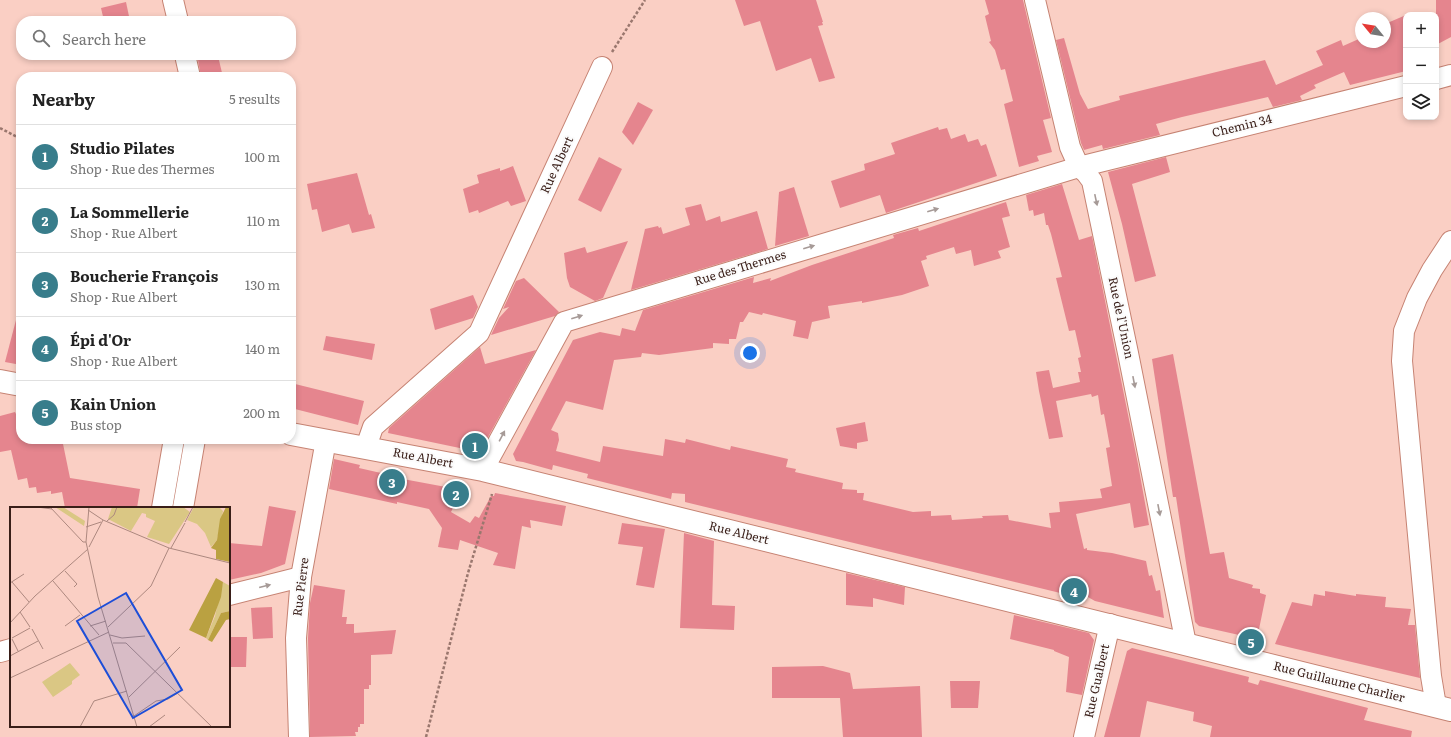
<!DOCTYPE html>
<html lang="en">
<head>
<meta charset="utf-8">
<style>
  :root { --surface:#fff; --page:#f2f2f2; --text:#222; --muted:#767676; --line:#e0e0e0; --accent:#387d8b }
  body { margin:0; font-family:Literata,serif; background:var(--page); color:var(--text) }
  .controls { position:absolute; right:12px; top:12px; display:grid; overflow:hidden; border-radius:8px; box-shadow:0 2px 6px #0003 }
  .controls button { width:36px; height:36px; display:grid; place-items:center; padding:0; border:0; border-bottom:1px solid var(--line); background:var(--surface); color:var(--text); font:20px sans-serif }
  .compass { position:absolute; left:1355px; top:12px; width:36px; height:36px; border-radius:50%; background:var(--surface); box-shadow:0 2px 6px #0003; rotate:300deg }
  .you { position:absolute; left:750px; top:353px; width:14px; height:14px; margin:-10px; border:3px solid #fff; border-radius:50%; background:#1a73e8; box-shadow:0 0 0 6px #1a73e833 }
  .badge { display:grid; place-items:center; width:26px; height:26px; border-radius:50%; background:var(--accent); color:#fff; font-size:13px; font-weight:700 }
  .pin { position:absolute; translate:-50% -50%; border:2px solid #fff; box-shadow:0 1px 4px #0006 }
  .list { margin:0; padding:0; list-style:none }
  h2 { display:flex; justify-content:space-between; align-items:center; height:52px; margin:0; padding:0 16px; font-size:17px }
  h2 small { font-size:13px; font-weight:400; color:var(--muted) }
  .list li { display:grid; grid-template-columns:26px 1fr auto; gap:12px; align-items:center; box-sizing:border-box; height:64px; padding:0 16px; border-top:1px solid var(--line) }
  .list b { display:block; font-size:15px; white-space:nowrap }
  .list p { margin:0; font-size:13px; white-space:nowrap; color:var(--muted) }
  .list em { font-size:13px; font-style:normal; color:var(--muted) }
  .icon { flex:none; width:22px; height:22px; fill:none; stroke:currentColor; stroke-width:2; stroke-linecap:round; stroke-linejoin:round }
  .map { position:relative; flex:none; width:1451px; height:737px; overflow:hidden }
  .search { position:absolute; background:var(--surface); box-shadow:0 2px 6px #0003; left:16px; top:16px; width:280px; height:44px; display:flex; align-items:center; gap:10px; box-sizing:border-box; padding:0 14px; border-radius:16px; color:var(--muted); font-size:15px }
  .panel { position:absolute; background:var(--surface); box-shadow:0 2px 6px #0003; left:16px; top:72px; width:280px; height:372px; border-radius:16px }
  .map>svg:first-child { display:block }
  .building { fill:#e5858e }
  .lines { fill:none; stroke-linecap:round; stroke-linejoin:round }
  .minor-casing { stroke:#c68373; stroke-width:22 }
  .tertiary-casing { stroke:#c68373; stroke-width:24 }
  .path { stroke:#9a776e; stroke-width:2.5; stroke-dasharray:3 2; stroke-linecap:butt }
  .minor { stroke:#fff; stroke-width:20 }
  .tertiary { stroke:#fff; stroke-width:22 }
  .oneway { fill:#a69a97 }
  .labels { text-anchor:middle; stroke-width:4; stroke-linejoin:round; paint-order:stroke }
  .street-label { font-size:12px; fill:#391e18; stroke:#fbfbfb }
  .inset-road { fill:none; stroke:#ad887f; stroke-width:1 }
  .view { fill:#1d4ed8; fill-opacity:0.15; stroke:#1d4ed8; stroke-width:2 }
  .inset-edge { fill:none; stroke:#391e18; stroke-width:2 }
</style>
</head>
<body>
<div class="map">
<svg width="1451" height="737" viewBox="0 0 1451 737">
  <rect width="100%" height="100%" fill="#facfc4"/>
  <!-- building -->
  <g class="building">
    <path d="M735,0H816L823,22H822L823,25L818,26L835,78L819,82L811,58L776,71L760,21L744,26Z"/>
    <path d="M985,0H1023L1051,118L1043,120L1052,152L1037,156L1039,161L1019,167L1004,104L1013,101L1005,69L1001,70L995,50L989,42L991,41L985,16L989,14Z"/>
    <path d="M1436,0H1451V37L1436,45Z"/>
    <path d="M126,2L130,21H104L101,8Z"/>
    <path d="M1406,15V71L1350,85L1344,72L1314,85L1316,88L1300,96L1302,100L1273,107L1268,97L1182,117L1156,124L1160,135L1103,149L1102,145L1084,150L1081,143L1056,40L1064,38L1080,94L1088,109L1120,100L1119,96L1265,60L1276,85L1323,65L1316,51L1341,40L1343,46L1361,38V42H1385V24Z"/>
    <path d="M218,56L223,77H201L198,60Z"/>
    <path d="M638,102L653,110L633,145L622,132Z"/>
    <path d="M938,127L939,130L947,128L951,139L965,134L968,142L978,139L981,146L986,144L997,176L886,213L880,195L840,208L831,181L865,170L864,164L895,154L891,143Z"/>
    <path d="M599,157L622,169L601,212L578,200Z"/>
    <path d="M1166,157L1170,172L1132,184L1156,276L1135,282L1122,224L1108,172Z"/>
    <path d="M513,166L526,201L511,206L508,201L479,213L478,210L469,213L463,189L479,183L477,175L500,168V171Z"/>
    <path d="M357,173L369,215L371,214L375,228L352,233L349,224L322,232L317,209L312,210L307,184Z"/>
    <path d="M1062,184L1079,240L1092,236L1138,464L1149,525L1134,528L1130,503L1076,514L1084,549L1087,548V550L1112,553L1146,561L1149,576L1152,575L1156,591L1160,590L1164,618L1095,601L1086,596L1085,599L685,502V494L672,493L671,499L587,478L588,474L553,465L552,470L523,462L516,461L513,454L573,340L600,332L620,336L622,328L635,331L643,310L754,277L753,283L771,278L770,281L812,265L894,238L893,235L918,228L919,231L1006,202L1010,216L1002,218L1010,247L998,251L1001,258L974,266L971,250L956,254L954,247L926,256L927,259L921,261L929,286L902,295L862,303V301L828,306L830,318L812,322L808,339L793,336L796,321L763,313L762,315L749,312L743,322H740L736,339H729V344L713,343V348L659,355L642,353L641,357L614,360L603,410L566,401L551,430L558,433L559,440L556,451L600,462L603,446L663,456L665,439L685,443L686,439L730,450L731,446L788,459L786,467L796,469L795,472L843,483L842,489L857,490V493H864L863,500L913,512L931,511V516L951,515L952,520L983,518L982,516L1008,515L1009,520L1051,528L1049,513L1060,512L1059,502L1102,498L1100,489L1112,486L1106,448L1110,447L1104,414L1101,415L1098,395L1092,397L1091,394L1056,401L1063,437L1049,439L1039,391L1036,372L1049,370L1053,388L1080,382L1078,372H1081L1078,358L1081,357L1075,330L1069,331L1056,278L1062,277L1051,234L1048,225H1046L1044,213L1034,216L1033,210L1029,211L1026,195Z"/>
    <path d="M794,187L809,236L775,246L779,192Z"/>
    <path d="M701,204L706,221L720,216L721,222L757,211L768,249L631,290L645,229L658,226L659,228L661,227L663,234L690,225L685,208Z"/>
    <path d="M628,241L603,298L595,301L570,287L567,278L564,253L585,247L587,253Z"/>
    <path d="M524,278L559,312L555,316L491,335L499,318L509,307L503,309L516,281Z"/>
    <path d="M473,295L478,307L473,318L435,330L430,309Z"/>
    <path d="M16,320L21,321V365L5,362Z"/>
    <path d="M326,336L375,344L372,360L323,350Z"/>
    <path d="M480,347L485,364L536,350L482,448L474,451L388,433L389,428Z"/>
    <path d="M1173,354L1210,554L1224,552L1229,578L1253,585L1252,588L1260,589V593L1266,595L1257,639L1199,626L1195,622L1176,497H1173L1152,359Z"/>
    <path d="M291,383L364,401L358,425L291,408Z"/>
    <path d="M15,412L17,416L21,417V439H62L70,478L140,489L137,508H65L62,492L51,494V491L37,493L36,487L29,488L27,478L18,480L11,450L0,452V416Z"/>
    <path d="M865,422L868,441L857,443V449L840,446L836,428Z"/>
    <path d="M334,459L360,465L359,468L403,478V479L462,490L451,512L470,523L475,516L479,518L491,496H494L495,493L566,506L562,526L530,520L531,528L522,526L515,569L493,565L498,553L460,540L458,550L438,547L442,528L429,509L397,502V504L329,489Z"/>
    <path d="M269,506L296,511L285,564L261,573L229,580V543L262,546Z"/>
    <path d="M622,523L665,529L654,588L636,585L643,547L618,544Z"/>
    <path d="M684,533L714,541L712,605L735,606L734,630L680,628Z"/>
    <path d="M846,573L905,587L904,605L873,598V607L846,605Z"/>
    <path d="M314,585L345,590L342,617H347L346,624H354V633L396,630L392,654L371,655V685H369V689H364V724H360V727H358V732H355L356,736L310,737L308,638L310,603Z"/>
    <path d="M1325,591L1356,596V594L1386,597L1385,607L1411,609L1408,625H1415L1420,678L1275,644L1292,602L1312,606L1314,594L1325,596Z"/>
    <path d="M272,607L273,638L253,639L251,608Z"/>
    <path d="M1014,615L1089,633L1094,640L1082,695L1066,692L1069,657L1054,651V650L1010,639Z"/>
    <path d="M229,637H247L246,667H229Z"/>
    <path d="M1132,648L1249,677L1248,682L1258,685L1260,680L1368,708L1364,720L1412,731L1411,737H1210L1212,726L1193,721L1194,712L1147,701L1140,737H1104L1127,651Z"/>
    <path d="M823,666L850,673L853,689L920,686L922,737H843L840,698H772V667Z"/>
    <path d="M950,681H980L978,708H951Z"/>
  </g>
  <g class="lines">
    <!-- minor casing -->
    <g class="minor-casing">
      <g id="minor">
        <path d="M173,0L178,21"/>
        <path d="M1035,0L1070,147L1079,167L1086,173L1092,181L1128,353L1186,644"/>
        <path d="M185,55L190,77"/>
        <path d="M1436,79L1451,75"/>
        <path d="M366,447L373,427L479,333L602,67"/>
        <path d="M483,470L564,322L1079,167L1406,86"/>
        <path d="M162,508L174,439"/>
        <path d="M183,508L195,439"/>
        <path d="M229,595L301,577"/>
        <path d="M0,652L11,649"/>
        <path d="M1436,706L1431,676L1402,361L1404,331L1417,298L1432,270L1451,241"/>
        <path d="M299,737L296,638L301,577L326,440"/>
        <path d="M1084,737L1110,624"/>
      </g>
    </g>
    <!-- tertiary casing -->
    <g class="tertiary-casing">
      <g id="tertiary">
        <path d="M0,381L21,385"/>
        <path d="M291,434L483,470L1451,710"/>
      </g>
    </g>
    <!-- path -->
    <g class="path">
      <path d="M612,52L645,0"/>
      <path d="M0,128L21,139"/>
      <path d="M426,737L468,573L492,494"/>
    </g>
    <!-- minor -->
    <use href="#minor" class="minor"/>
    <!-- tertiary -->
    <use href="#tertiary" class="tertiary"/>
  </g>
  <!-- one-way arrows -->
  <defs><path id="oneway-solid" d="M-6-.8H1V-3.2L6.5 0L1 3.2V.8H-6Z"/></defs>
  <g class="oneway">
    <use href="#oneway-solid" transform="translate(1096 200) rotate(78)"/>
    <use href="#oneway-solid" transform="translate(933 210) rotate(-16)"/>
    <use href="#oneway-solid" transform="translate(809 247) rotate(-16)"/>
    <use href="#oneway-solid" transform="translate(577 317) rotate(-17)"/>
    <use href="#oneway-solid" transform="translate(1134 382) rotate(79)"/>
    <use href="#oneway-solid" transform="translate(502 436) rotate(-62)"/>
    <use href="#oneway-solid" transform="translate(1159 510) rotate(79)"/>
    <use href="#oneway-solid" transform="translate(265 586) rotate(-14)"/>
  </g>
  <g class="labels">
    <!-- street labels -->
    <g class="street-label">
      <text transform="translate(1242 126) rotate(-14)" y="4">Chemin 34</text>
      <text transform="translate(557 165) rotate(-65)" y="4">Rue Albert</text>
      <text transform="translate(740 268) rotate(-17)" y="4">Rue des Thermes</text>
      <text transform="translate(1121 318) rotate(78)" y="4">Rue de l'Union</text>
      <text transform="translate(423 458) rotate(11)" y="4">Rue Albert</text>
      <text transform="translate(739 533) rotate(14)" y="4">Rue Albert</text>
      <text transform="translate(301 587) rotate(-83)" y="4">Rue Pierre</text>
      <text transform="translate(1097 681) rotate(-77)" y="4">Rue Gualbert</text>
      <text transform="translate(1339 682) rotate(14)" y="4">Rue Guillaume Charlier</text>
    </g>
  </g>
  <!-- overview -->
  <g transform="translate(10 507)">
    <rect width="220" height="220" fill="#facfc4"/>
    <path d="M45,0H53L75,14L74,19ZM102,0H173L180,5L159,37L137,30L145,14L136,10V7L132,6L121,24L98,12ZM184,0H209L213,4L207,33L201,40L195,26L187,17L177,13ZM213,75L220,79V104L211,106L198,133L196,131L205,109ZM60,156L70,168L62,174V177L43,190L32,175Z" fill="#dac784"/>
    <path d="M216,0H220V55L206,52V43L201,41L207,33L210,12ZM206,71L213,75L211,90L196,131L179,123ZM220,104V112L216,113L202,135L198,133L211,106Z" fill="#baa141"/>
    <path class="inset-road" d="M27,0L42,2M40,0L73,35H76M79,0L76,35L88,90L127,220M78,3L93,13L159,41L220,56M97,14L104,8L107,0M175,15L183,0M76,20L91,15M79,40L93,13M161,41L175,16M55,64L67,77L64,80M43,74L89,128M2,75L19,95M0,76L14,67M10,105L20,120M0,116L25,89L78,42M55,119L70,108M80,119L96,114M98,120L141,79L159,41M22,122L33,142M100,128L112,131L135,129M2,131L20,121M2,132L8,144M103,136H116L202,220M0,149L28,134M0,171L99,125M119,190L170,140M124,209L146,194L158,192L168,186M70,220L84,194L117,184M139,220L155,208"/>
    <path class="view" d="M116,86L172,183L123,211L67,114Z"/>
    <rect width="220" height="220" class="inset-edge"/>
  </g>
</svg>
<div class="controls">
<button>+</button>
<button>−</button>
<button><svg class="icon" aria-label="layers" viewBox="0 0 24 24"><path d="M12 4l9 5-9 5-9-5zM3 14l9 5 9-5"/></svg></button>
</div>
<svg class="compass" viewBox="-18 -18 36 36"><path d="M0-13l5 13h-10z" fill="#e53935"/><path d="M0 13l5-13h-10z" fill="#767676"/></svg>
<div class="you"></div>
<div class="pin badge" style="left:475px;top:446px">1</div>
<div class="pin badge" style="left:456px;top:494px">2</div>
<div class="pin badge" style="left:392px;top:482px">3</div>
<div class="pin badge" style="left:1074px;top:591px">4</div>
<div class="pin badge" style="left:1251px;top:642px">5</div>
<div class="search"><svg class="icon" aria-label="search" viewBox="0 0 24 24"><circle cx="10" cy="10" r="6"/><path d="M15 15l6 6"/></svg>Search here</div>
<section class="panel">
<h2>Nearby<small>5 results</small></h2>
<ul class="list">
<li><span class="badge">1</span><div><b>Studio Pilates</b><p>Shop · Rue des Thermes</p></div><em>100 m</em></li>
<li><span class="badge">2</span><div><b>La Sommellerie</b><p>Shop · Rue Albert</p></div><em>110 m</em></li>
<li><span class="badge">3</span><div><b>Boucherie François</b><p>Shop · Rue Albert</p></div><em>130 m</em></li>
<li><span class="badge">4</span><div><b>Épi d'Or</b><p>Shop · Rue Albert</p></div><em>140 m</em></li>
<li><span class="badge">5</span><div><b>Kain Union</b><p>Bus stop</p></div><em>200 m</em></li>
</ul>
</section>
</div>
</body>
</html>
